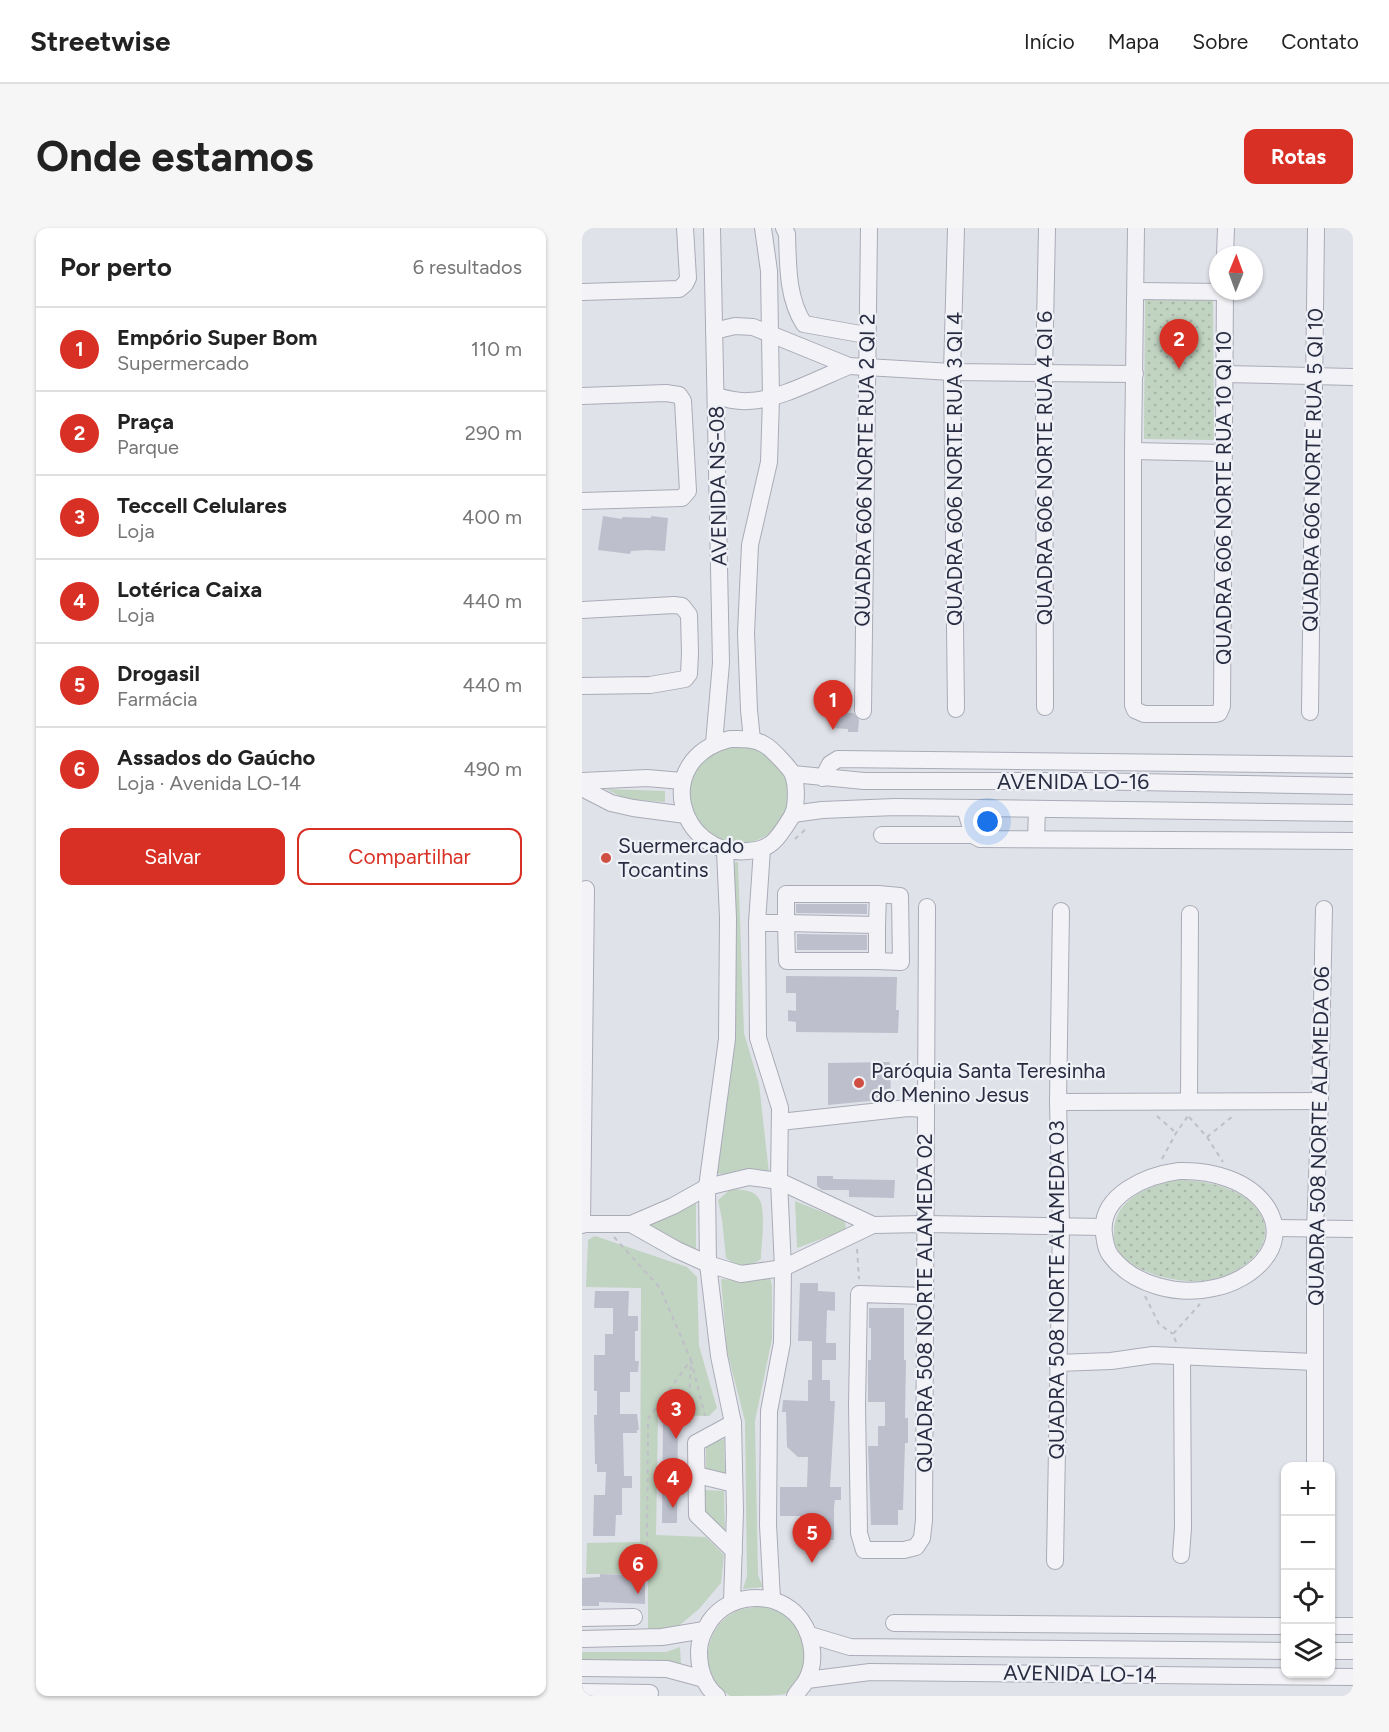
<!DOCTYPE html>
<html lang="pt">
<head>
<meta charset="utf-8">
<style>
  :root { --surface:#fff; --page:#f6f6f6; --text:#222; --muted:#767676; --line:#e0e0e0; --accent:#d93025 }
  body { margin:0; font-family:Figtree,sans-serif; background:var(--page); color:var(--text) }
  .controls { position:absolute; right:18px; bottom:18px; display:grid; overflow:hidden; border-radius:12px; box-shadow:0 2px 4px #0004 }
  .controls button { width:54px; height:54px; display:grid; place-items:center; padding:0; border:0; border-bottom:2px solid var(--line); background:var(--surface); color:var(--text); font:30px sans-serif }
  .compass { position:absolute; left:627px; top:18px; width:54px; height:54px; border-radius:50%; background:var(--surface); box-shadow:0 2px 4px #0004; rotate:1deg }
  .you { position:absolute; left:406px; top:594px; width:21px; height:21px; margin:-15px; border:4px solid #fff; border-radius:50%; background:#1a73e8; box-shadow:0 0 0 9px #1a73e833 }
  .badge { display:grid; place-items:center; width:39px; height:39px; border-radius:50%; background:var(--accent); color:#fff; font-size:20px; font-weight:700 }
  .pin { position:absolute; translate:-50% -50px; filter:drop-shadow(0 2px 3px #0008) }
  .pin::after { content:''; position:absolute; top:32px; width:21px; height:18px; background:inherit; clip-path:polygon(0 0,100% 0,50% 100%) }
  .list { margin:0; padding:0; list-style:none }
  h2 { display:flex; justify-content:space-between; align-items:center; height:78px; margin:0; padding:0 24px; font-size:26px }
  h2 small { font-size:20px; font-weight:400; color:var(--muted) }
  .list li { display:grid; grid-template-columns:39px 1fr auto; gap:18px; align-items:center; box-sizing:border-box; height:84px; padding:0 24px; border-top:2px solid var(--line) }
  .list b { display:block; font-size:22px; white-space:nowrap }
  .list p { margin:0; font-size:20px; white-space:nowrap; color:var(--muted) }
  .list em { font-size:20px; font-style:normal; color:var(--muted) }
  .actions { display:flex; gap:12px; padding:18px 24px }
  .actions a { flex:1; padding:14px 0; border:2px solid var(--accent); border-radius:12px; text-align:center; font-size:21px; color:var(--accent) }
  .actions .main { background:var(--accent); color:#fff }
  .icon { flex:none; width:33px; height:33px; fill:none; stroke:currentColor; stroke-width:2; stroke-linecap:round; stroke-linejoin:round }
  .map { position:relative; flex:none; width:771px; height:1468px; overflow:hidden; border-radius:12px }
  header { display:flex; align-items:center; gap:36px; box-sizing:border-box; height:84px; padding:0 30px; background:var(--surface); border-bottom:2px solid var(--line) }
  header strong { font-size:28px }
  nav { display:flex; gap:33px; margin-inline-start:auto; font-size:21px }
  .intro { display:flex; align-items:center; justify-content:space-between; box-sizing:border-box; height:144px; padding:0 36px }
  h1 { margin:0; font-size:42px }
  .button { padding:15px 27px; border-radius:12px; background:var(--accent); color:#fff; font-size:21px; font-weight:700 }
  main { display:flex; gap:36px; padding:0 36px }
  aside { flex:1; background:var(--surface); border-radius:12px; box-shadow:0 2px 4px #0004 }
  .map>svg:first-child { display:block }
  .grass { fill:#c1d3c1 }
  .park { fill:url(#park-dots) }
  .building { fill:#bdbfcc }
  .lines { fill:none; stroke-linecap:round; stroke-linejoin:round }
  .minor-casing { stroke:#a9abb7; stroke-width:18 }
  .path { stroke:#bebfc8; stroke-width:2; stroke-dasharray:4.5 4.5; stroke-linecap:butt }
  .minor { stroke:#f3f3f7; stroke-width:16 }
  .poi-dot { fill:#d04f43; stroke:#f0f1f7; stroke-width:2 }
  .labels { text-anchor:middle; stroke-width:4.5; stroke-linejoin:round; paint-order:stroke }
  .street-label { font-size:21px; fill:#282c41; stroke:#f0f1f7 }
  .poi-label { font-size:21px; fill:#282c41; stroke:#f0f1f7; text-anchor:start }
</style>
</head>
<body>
<header>
<strong>Streetwise</strong>
<nav><a>Início</a><a>Mapa</a><a>Sobre</a><a>Contato</a></nav>
</header>
<div class="intro"><h1>Onde estamos</h1><a class="button">Rotas</a></div>
<main>
<aside>
<h2>Por perto<small>6 resultados</small></h2>
<ul class="list">
<li><span class="badge">1</span><div><b>Empório Super Bom</b><p>Supermercado</p></div><em>110 m</em></li>
<li><span class="badge">2</span><div><b>Praça</b><p>Parque</p></div><em>290 m</em></li>
<li><span class="badge">3</span><div><b>Teccell Celulares</b><p>Loja</p></div><em>400 m</em></li>
<li><span class="badge">4</span><div><b>Lotérica Caixa</b><p>Loja</p></div><em>440 m</em></li>
<li><span class="badge">5</span><div><b>Drogasil</b><p>Farmácia</p></div><em>440 m</em></li>
<li><span class="badge">6</span><div><b>Assados do Gaúcho</b><p>Loja · Avenida LO-14</p></div><em>490 m</em></li>
</ul>
<div class="actions"><a class="main">Salvar</a><a>Compartilhar</a></div>
</aside>
<div class="map">
<svg width="771" height="1468" viewBox="0 0 771 1468">
  <defs>
    <pattern id="park-dots" width="8" height="8" patternUnits="userSpaceOnUse" patternTransform="scale(1.5)"><rect width="8" height="8" fill="#c1d3c1"/><path d="M2 2h.1M6 6h.1" fill="none" stroke="#a6b5a7" stroke-width="1.8" stroke-linecap="round"/></pattern>
  </defs>
  <rect width="100%" height="100%" fill="#e0e2e9"/>
  <!-- grass -->
  <g class="grass">
    <path d="M150,516L182,523L203,549L207,565L204,582L196,597L184,608L168,615L151,617L121,603L105,575L110,543L120,530Z"/>
    <path d="M24,561L83,563V574L43,571Z"/>
    <path d="M156,634L162,805L177,856L187,945L135,946L149,635Z"/>
    <path d="M149,961C158,962 170,961 176,969C185,980 179,1017 179,1031C164,1041 158,1040 144,1030L140,992L136,972Z"/>
    <path d="M114,972V1023L61,996Z"/>
    <path d="M213,973L263,993L264,1002L215,1020Z"/>
    <path d="M13,1008L105,1039L115,1049L117,1118L135,1180L127,1188L76,1187L74,1307L124,1309L142,1327L139,1355L117,1381L93,1401L66,1403V1346H4L5,1315L58,1314L59,1060L4,1059L6,1012Z"/>
    <path d="M188,1049L190,1057V1111L173,1193L176,1347L181,1359L161,1361L165,1348L163,1193L145,1123L139,1051L165,1053Z"/>
    <path d="M142,1211L143,1246L124,1243V1217Z"/>
    <path d="M122,1262L142,1263L143,1303L122,1285Z"/>
    <path d="M177,1378C184,1380 193,1381 199,1385C226,1402 234,1449 203,1466C193,1468 160,1468 148,1468C143,1464 137,1460 134,1455C117,1430 128,1396 154,1383C161,1380 170,1380 177,1378Z"/>
    <path d="M98,1419L99,1437L0,1433V1424H84Z"/>
  </g>
  <!-- park -->
  <g class="park">
    <path d="M563,69L631,72L632,212L562,211Z"/>
    <path d="M598,952C625,952 665,961 679,987C696,1020 658,1045 632,1051C604,1058 552,1048 535,1021C532,1017 532,1009 532,1004C532,970 570,956 598,952Z"/>
  </g>
  <!-- building -->
  <g class="building">
    <path d="M21,288L40,291V289L69,290V288L86,290L83,323L65,322L49,323L48,326L16,322Z"/>
    <path d="M251,484L271,485L277,492L276,504H266V501L250,500Z"/>
    <path d="M214,676H285V686L214,685Z"/>
    <path d="M215,706L285,707V722H215Z"/>
    <path d="M204,748L315,749L314,782H317L316,805L214,804V794L206,793V782L214,783V765H204Z"/>
    <path d="M308,834L309,871L246,877V835Z"/>
    <path d="M235,948H251V951L313,952L312,970L267,969V962H240L235,958Z"/>
    <path d="M218,1055H236V1063L253,1064V1083L245,1082L244,1115H254V1132H240V1152H248V1173H253L248,1259H259V1272H253L252,1279V1312H230V1308H224V1288H198V1259H225L226,1229H216L205,1219L204,1184H200L201,1172L226,1173V1152H230V1113H216Z"/>
    <path d="M13,1063H47L46,1088H56V1103H53V1133H57L56,1144H48V1164H38V1186H55L57,1202H55V1205H41L42,1248H50V1260H40V1287H34L33,1308H11L12,1267H23L24,1244H15V1236H13L12,1187H15V1163H12V1127H23V1106H31V1080H12Z"/>
    <path d="M287,1080H322V1132H324L323,1190H326V1215H323L321,1282H316V1297H289L286,1218H296V1198H303V1174H286V1132H289V1100H287Z"/>
    <path d="M81,1192H96L95,1295H80Z"/>
    <path d="M18,1346L50,1347V1351H63V1376L17,1374V1378H0V1350L18,1349Z"/>
  </g>
  <g class="lines">
    <!-- minor casing -->
    <g class="minor-casing">
      <g id="minor">
        <path d="M130,0L139,435L132,515"/>
        <path d="M202,0L205,6C206,36 205,70 222,96L284,107"/>
        <path d="M374,0L370,144L374,481"/>
        <path d="M554,0L551,223V477L553,482L562,486H634L637,485L640,478L643,63"/>
        <path d="M643,27L644,0"/>
        <path d="M554,63L643,64"/>
        <path d="M0,64L97,61L103,56L106,50L103,0"/>
        <path d="M132,103L153,98L171,99L267,138L370,144L553,146"/>
        <path d="M642,146L771,149"/>
        <path d="M0,168L84,165L97,167L101,173L106,263L100,270L0,273"/>
        <path d="M134,168C145,171 155,174 166,173C195,173 240,149 267,138"/>
        <path d="M551,223L642,225"/>
        <path d="M0,382L92,377L100,378L107,387L108,425L107,446L103,451L68,457L0,458"/>
        <path d="M463,479L462,145L465,0"/>
        <path d="M281,483L287,0"/>
        <path d="M728,484L734,0"/>
        <path d="M148,511C160,511 172,510 183,517C189,520 209,541 211,547C215,557 215,579 210,588C205,596 198,608 191,614C183,621 176,622 166,623C97,630 68,531 148,511Z"/>
        <path d="M170,512L167,482L164,405L168,317L187,234L189,170L187,43L181,0"/>
        <path d="M211,546L282,553H500L771,558"/>
        <path d="M241,550L248,536L256,531L771,537"/>
        <path d="M0,553L65,550L100,553"/>
        <path d="M0,560L29,575L51,580L104,587"/>
        <path d="M383,580L391,607L398,611L771,613"/>
        <path d="M211,586L240,582L313,579L771,585"/>
        <path d="M300,607H391"/>
        <path d="M454,611L455,581"/>
        <path d="M180,621L175,695L176,810L198,880L197,953L201,1040L200,1115L187,1183L186,1297L190,1371"/>
        <path d="M143,622L146,690L145,811L125,959L126,1036L137,1128L151,1195L153,1283L150,1374"/>
        <path d="M175,695H204V666H296L295,697"/>
        <path d="M204,695L295,697V733H205Z"/>
        <path d="M295,733L319,734L318,668L296,666"/>
        <path d="M607,873L608,686"/>
        <path d="M476,874L738,873"/>
        <path d="M198,894L326,880L344,881"/>
        <path d="M597,943C629,942 668,952 686,981C709,1020 668,1053 632,1060C597,1068 552,1058 529,1028C524,1022 523,1014 522,1006C517,966 566,947 597,943Z"/>
        <path d="M0,996H49L91,978L125,959L167,949L197,953L291,997"/>
        <path d="M49,996L95,1022L126,1036L159,1046L201,1040L291,997L343,996L521,999"/>
        <path d="M0,997L4,661"/>
        <path d="M693,1000L771,1001"/>
        <path d="M344,1068L277,1066L275,1177L277,1305L282,1322H322L334,1319L340,1310L342,1292C343,1088 344,883 345,679"/>
        <path d="M475,1135L529,1133L571,1127L732,1134"/>
        <path d="M151,1195L114,1215L115,1287L152,1323"/>
        <path d="M733,1238V1000L738,873L742,681"/>
        <path d="M115,1247L152,1256"/>
        <path d="M599,1327L601,1300L600,1130"/>
        <path d="M473,1333L479,998L476,874L479,683"/>
        <path d="M0,1390L52,1389"/>
        <path d="M312,1395L704,1398"/>
        <path d="M748,1398H771"/>
        <path d="M228,1407L268,1419L704,1423"/>
        <path d="M0,1411L80,1409L122,1402"/>
        <path d="M748,1423H771"/>
        <path d="M0,1440L85,1441L122,1451"/>
        <path d="M225,1452L288,1444L771,1449"/>
        <path d="M0,1464L68,1465"/>
        <path d="M135,1468C121,1457 117,1440 117,1423C117,1412 122,1402 128,1393C147,1366 189,1362 213,1385C230,1402 236,1432 224,1453C221,1458 216,1463 213,1468"/>
      </g>
    </g>
    <!-- path -->
    <g class="path">
      <path d="M213,611L226,599"/>
      <path d="M575,888L593,904"/>
      <path d="M607,889L625,909L641,934"/>
      <path d="M625,909L651,888"/>
      <path d="M580,931L594,905L606,888"/>
      <path d="M32,1009L78,1060L109,1132L66,1191L65,1320"/>
      <path d="M275,1021L277,1051"/>
      <path d="M563,1068L577,1096L591,1106"/>
      <path d="M594,1114L591,1106L618,1076"/>
      <path d="M109,1132L123,1188"/>
      <path d="M106,1187L109,1135"/>
    </g>
    <!-- minor -->
    <use href="#minor" class="minor"/>
  </g>
  <!-- markers -->
  <g class="poi-dot">
    <circle cx="24" cy="630" r="6"/>
    <circle cx="277" cy="855" r="6"/>
  </g>
  <g class="labels">
    <!-- street labels -->
    <g class="street-label">
      <text transform="translate(463 240) rotate(-90)" y="7">QUADRA 606 NORTE RUA 4 QI 6</text>
      <text transform="translate(373 241) rotate(-90)" y="7">QUADRA 606 NORTE RUA 3 QI 4</text>
      <text transform="translate(283 242) rotate(-89)" y="7">QUADRA 606 NORTE RUA 2 QI 2</text>
      <text transform="translate(731 242) rotate(-89)" y="7">QUADRA 606 NORTE RUA 5 QI 10</text>
      <text transform="translate(136 258) rotate(-91)" y="7">AVENIDA NS-08</text>
      <text transform="translate(642 270) rotate(-90)" y="7">QUADRA 606 NORTE RUA 10 QI 10</text>
      <text x="491" y="561">AVENIDA LO-16</text>
      <text transform="translate(737 908) rotate(-89)" y="7">QUADRA 508 NORTE ALAMEDA 06</text>
      <text transform="translate(475 1062) rotate(-90)" y="7">QUADRA 508 NORTE ALAMEDA 03</text>
      <text transform="translate(343 1075) rotate(-90)" y="7">QUADRA 508 NORTE ALAMEDA 02</text>
      <text transform="translate(498 1446) rotate(1)" y="7">AVENIDA LO-14</text>
    </g>
    <!-- poi labels -->
    <g class="poi-label">
      <text x="36" y="625">Suermercado<tspan x="36" dy="24">Tocantins</tspan></text>
      <text x="289" y="850">Paróquia Santa Teresinha<tspan x="289" dy="24">do Menino Jesus</tspan></text>
    </g>
  </g>
</svg>
<div class="controls">
<button>+</button>
<button>−</button>
<button><svg class="icon" aria-label="locate" viewBox="0 0 24 24"><circle cx="12" cy="12" r="6"/><path d="M12 2v4M12 18v4M2 12h4M18 12h4"/></svg></button>
<button><svg class="icon" aria-label="layers" viewBox="0 0 24 24"><path d="M12 4l9 5-9 5-9-5zM3 14l9 5 9-5"/></svg></button>
</div>
<svg class="compass" viewBox="-18 -18 36 36"><path d="M0-13l5 13h-10z" fill="#e53935"/><path d="M0 13l5-13h-10z" fill="#767676"/></svg>
<div class="you"></div>
<div class="pin badge" style="left:251px;top:502px">1</div>
<div class="pin badge" style="left:597px;top:141px">2</div>
<div class="pin badge" style="left:94px;top:1211px">3</div>
<div class="pin badge" style="left:91px;top:1280px">4</div>
<div class="pin badge" style="left:230px;top:1335px">5</div>
<div class="pin badge" style="left:56px;top:1366px">6</div>
</div>
</main>
</body>
</html>
